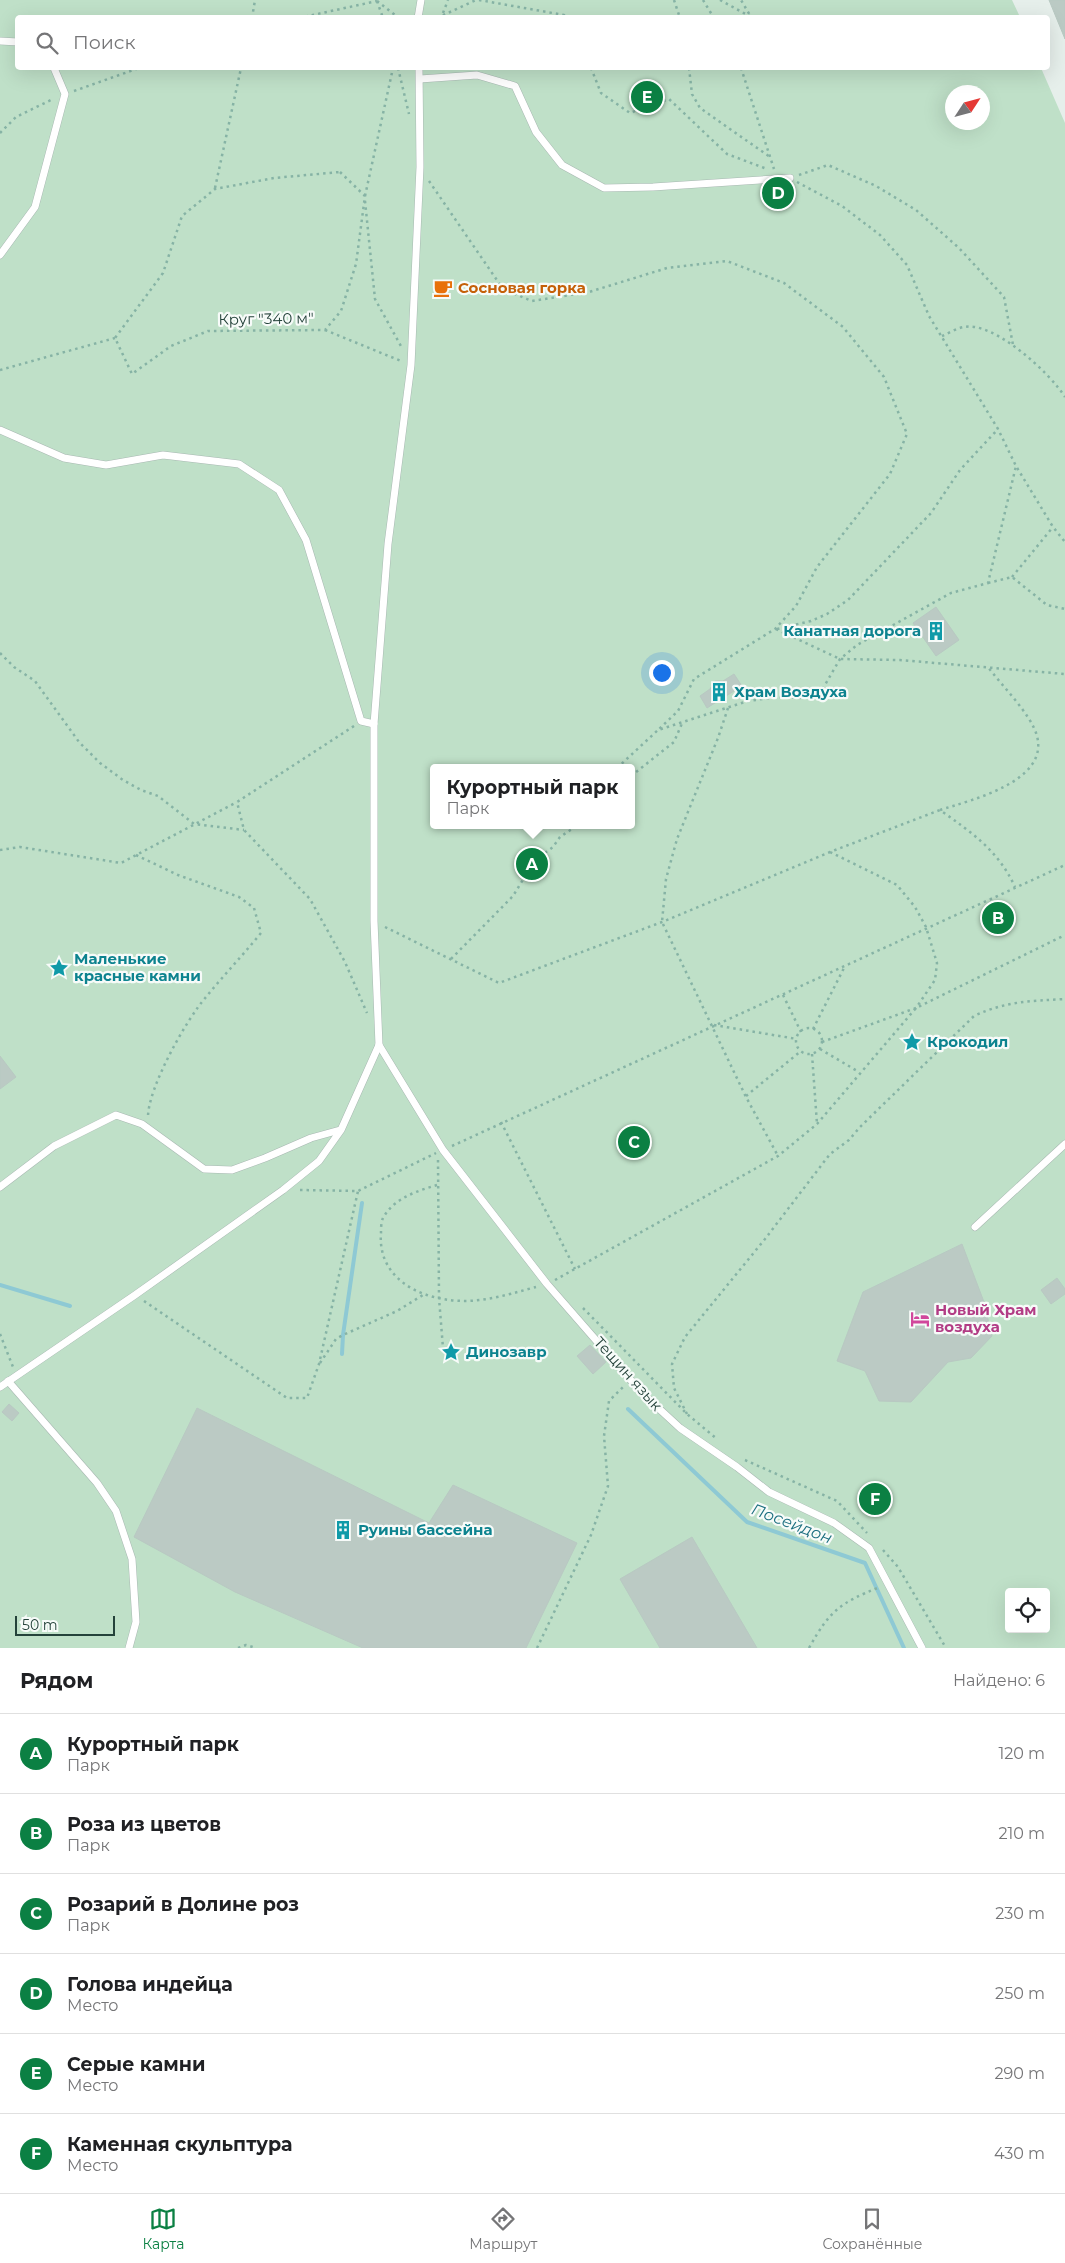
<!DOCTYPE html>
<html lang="ru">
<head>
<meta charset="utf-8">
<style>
  :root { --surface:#fff; --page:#f6f6f6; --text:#202124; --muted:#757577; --line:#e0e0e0; --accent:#0b8043 }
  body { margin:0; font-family:Montserrat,sans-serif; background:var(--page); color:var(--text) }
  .controls { position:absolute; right:15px; bottom:15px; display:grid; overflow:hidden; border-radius:5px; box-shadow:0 5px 20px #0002 }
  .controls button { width:45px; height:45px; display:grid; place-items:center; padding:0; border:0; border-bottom:1px solid var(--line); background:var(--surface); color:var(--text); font:25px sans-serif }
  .compass { position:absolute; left:945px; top:85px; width:45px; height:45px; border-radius:50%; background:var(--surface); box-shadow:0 5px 20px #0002; rotate:54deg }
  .scale { position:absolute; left:15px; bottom:12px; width:100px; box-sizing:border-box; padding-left:5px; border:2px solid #24423a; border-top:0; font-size:14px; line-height:18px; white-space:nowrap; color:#24423a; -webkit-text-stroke:4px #f7fbf9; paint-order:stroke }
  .you { position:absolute; left:661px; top:672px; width:18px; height:18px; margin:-12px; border:4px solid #fff; border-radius:50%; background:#1a73e8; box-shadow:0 0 0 8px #1a73e833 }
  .badge { display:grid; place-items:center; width:32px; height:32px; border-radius:50%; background:var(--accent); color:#fff; font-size:16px; font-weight:700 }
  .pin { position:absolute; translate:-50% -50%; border:2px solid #fff; box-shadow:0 1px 5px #0006 }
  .popup { position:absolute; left:430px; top:764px; width:205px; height:65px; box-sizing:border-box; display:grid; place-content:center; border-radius:5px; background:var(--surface); filter:drop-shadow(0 1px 4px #0005); font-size:16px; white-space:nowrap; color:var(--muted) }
  .popup b { font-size:19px; color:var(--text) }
  .popup::after { content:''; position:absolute; left:50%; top:100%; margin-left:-10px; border:10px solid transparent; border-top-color:var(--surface) }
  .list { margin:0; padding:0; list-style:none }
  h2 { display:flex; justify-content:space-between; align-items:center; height:65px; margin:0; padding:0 20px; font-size:21px }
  h2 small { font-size:16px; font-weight:400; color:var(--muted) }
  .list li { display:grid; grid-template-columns:32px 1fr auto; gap:15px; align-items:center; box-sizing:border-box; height:80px; padding:0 20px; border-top:1px solid var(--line) }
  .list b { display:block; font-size:19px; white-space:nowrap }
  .list p { margin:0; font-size:16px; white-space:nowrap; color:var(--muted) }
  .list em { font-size:16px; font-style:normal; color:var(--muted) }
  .icon { flex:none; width:28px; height:28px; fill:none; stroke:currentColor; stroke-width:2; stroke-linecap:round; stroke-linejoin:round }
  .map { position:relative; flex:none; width:1065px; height:1648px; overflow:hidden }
  .search { position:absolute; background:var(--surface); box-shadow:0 5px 20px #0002; left:15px; right:15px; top:15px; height:55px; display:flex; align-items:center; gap:12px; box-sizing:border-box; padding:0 18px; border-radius:5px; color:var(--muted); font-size:19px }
  .sheet { height:545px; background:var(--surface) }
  nav { display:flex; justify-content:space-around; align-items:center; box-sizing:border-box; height:70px; border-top:1px solid var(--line); background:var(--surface); font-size:14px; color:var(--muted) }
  nav a { display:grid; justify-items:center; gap:2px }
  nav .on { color:var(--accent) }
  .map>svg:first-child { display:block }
  .green { fill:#bfe0c8; fill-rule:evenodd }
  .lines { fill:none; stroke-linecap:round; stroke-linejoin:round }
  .stream { stroke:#8ec9d4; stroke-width:4 }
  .building { fill:#bbcac4; stroke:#b8c9c2 }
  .service-casing { stroke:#a8b8b2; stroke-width:8 }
  .path { stroke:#86b3a5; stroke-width:2.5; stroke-dasharray:2.5 4; stroke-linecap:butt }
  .service { stroke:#fff; stroke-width:7 }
  .labels { text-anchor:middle; stroke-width:4.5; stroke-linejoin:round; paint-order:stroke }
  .food-label { font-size:15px; font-weight:bold; fill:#c56008; stroke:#f7fbf9; text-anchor:start }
  .street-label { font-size:15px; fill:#24423a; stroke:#f7fbf9 }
  .culture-label { font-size:15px; font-weight:bold; fill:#0d838f; stroke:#f7fbf9; text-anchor:start }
  .hotel-label { font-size:15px; font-weight:bold; fill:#b23c85; stroke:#f7fbf9; text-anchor:start }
  .water-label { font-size:16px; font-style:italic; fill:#1c6f80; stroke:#f7fbf9 }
</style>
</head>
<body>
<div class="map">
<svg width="1065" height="1648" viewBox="0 0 1065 1648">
  <rect width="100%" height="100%" fill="#e6efeb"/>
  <!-- green -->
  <path class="green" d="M0,0H1012L1020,17L18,18V68H1041L1065,123V1648H0ZM952,92H982V122H952ZM433,768H631V825H433ZM1009,1592H1046V1629H1009Z"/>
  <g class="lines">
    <!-- stream -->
    <g class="stream">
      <path d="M0,1285L70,1306"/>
      <path d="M342,1354L343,1335L362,1203"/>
      <path d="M628,1409L747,1522L865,1563L904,1648"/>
    </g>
  </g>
  <!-- building -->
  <g class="building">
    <path d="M1049,0H1065V39Z"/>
    <path d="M936,607L959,640L936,656L913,623Z"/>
    <path d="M734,674L742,686L707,708L700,696L710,689L715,681H723Z"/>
    <path d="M0,1056L16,1077L0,1089Z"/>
    <path d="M962,1244L984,1302L992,1336L971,1358L948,1362L911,1402L879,1401L865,1371L837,1361L863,1292Z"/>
    <path d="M1057,1278L1065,1289V1294L1051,1304L1041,1290Z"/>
    <path d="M590,1345L606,1362L593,1374L577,1356Z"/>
    <path d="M9,1404L19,1413L12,1421L2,1412Z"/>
    <path d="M197,1408L429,1523L453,1485L577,1543L526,1648H363L235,1592L134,1537Z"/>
    <path d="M692,1537L757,1648H660L620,1579Z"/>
  </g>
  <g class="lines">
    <!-- service casing -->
    <g class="service-casing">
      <g id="service">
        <path d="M418,18L421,0"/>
        <path d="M0,41L18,42"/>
        <path d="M420,79L477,75L515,86L536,132L562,165L604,188L653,187L790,178"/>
        <path d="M0,255L35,207L65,94L54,68"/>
        <path d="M0,430L64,458L106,465L163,455L239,464L279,490L306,540L361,721L374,724"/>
        <path d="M379,1045L443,1150L547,1284L642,1393L680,1428L737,1467L769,1492L834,1523L869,1548L922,1648"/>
        <path d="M0,1187L54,1146L116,1115L142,1124L204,1169L232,1170L265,1158L311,1138L340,1130"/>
        <path d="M975,1227L1065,1144"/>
        <path d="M8,1381L97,1483L116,1511L132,1559L136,1622L129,1648"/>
        <path d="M0,1387L135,1295L283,1190L319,1161L341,1130L379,1045L374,921V724L388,544L411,365L420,167L419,68"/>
      </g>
    </g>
    <!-- path -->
    <g class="path">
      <path d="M479,0L564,15L566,18"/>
      <path d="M674,0L680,18"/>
      <path d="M703,0L714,18"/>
      <path d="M720,0L751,17L741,0"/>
      <path d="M377,1L399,18"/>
      <path d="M377,1L383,18"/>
      <path d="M443,13L448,0"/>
      <path d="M252,18L255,0"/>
      <path d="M299,18L377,1"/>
      <path d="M437,18L476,0"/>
      <path d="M398,68L409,114"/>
      <path d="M591,68L601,93L630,113L669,99L727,154L767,169"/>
      <path d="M689,68L692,94L700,108L770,157"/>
      <path d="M741,68L774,169"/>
      <path d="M74,91L139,68"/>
      <path d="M0,133L16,117L53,99"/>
      <path d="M340,172L365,196L356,264L341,311L325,330L208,331L171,346L132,374L115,338L163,273L182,216L215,189L274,178Z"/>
      <path d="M799,175L828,165L876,186L916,210L959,248L1004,297L1013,345"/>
      <path d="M429,181L503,289L532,301L589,292L667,268L727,261L784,283L843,327L884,377L907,434L890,474L817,567L796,606L775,629L694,679L678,711L658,730"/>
      <path d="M797,182L842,206L880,235L907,265L929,316L998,429L1016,466L1053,527L1065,542"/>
      <path d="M215,188L241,68"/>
      <path d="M365,196L393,68"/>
      <path d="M365,201L375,299L402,348"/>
      <path d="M325,330L401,361"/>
      <path d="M942,336C949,333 957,328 964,327C994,321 1050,373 1065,397"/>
      <path d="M0,370L115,338"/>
      <path d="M1012,577L1053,527"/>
      <path d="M988,583L1012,577L1047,605L1065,609"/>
      <path d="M776,629L840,659L900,660L1065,674"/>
      <path d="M777,629L811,621L827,614L848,600L931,513L960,470L998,429"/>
      <path d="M0,653L14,667L35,681L79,742L100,763L123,780L141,790L158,796L194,824L244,830"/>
      <path d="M728,708L718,738L677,839L666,879L662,922L746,1097L778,1156"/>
      <path d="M354,726L237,802L244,830L310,899L345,962L367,1013"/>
      <path d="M617,768L658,730L748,701L777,697L802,698L822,690L840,659L857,645L951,593L988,583L1016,466"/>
      <path d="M631,776L674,742L683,721"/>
      <path d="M940,810C971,800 1049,782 1037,736C1031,714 1002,686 988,667"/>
      <path d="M0,850L20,847L121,863L237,802"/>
      <path d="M136,855L178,875L239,897L254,908L261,933C243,955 224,975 206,997C186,1020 148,1088 148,1117"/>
      <path d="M385,927L499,983L662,922L830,852L940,810C972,833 998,850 1015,887"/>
      <path d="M451,959L513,896L535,860L553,847L560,837L578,825"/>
      <path d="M783,995L801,1032"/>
      <path d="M714,1025L797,1039"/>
      <circle cx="809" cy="1041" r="13"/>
      <path d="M813,1029L845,966"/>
      <path d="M822,1042L916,1008L935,980L937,963L926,927L915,907L897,885L830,852"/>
      <path d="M820,1049L859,1072"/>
      <path d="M812,1054L817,1124"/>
      <path d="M746,1096L801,1051"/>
      <path d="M501,1122L575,1269"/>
      <path d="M452,1146L1065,865"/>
      <path d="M438,1160L439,1298L443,1348"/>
      <path d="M437,1185C417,1191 394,1198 383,1218C381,1222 381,1229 381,1233C378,1269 405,1291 438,1298C474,1306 502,1296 536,1287"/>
      <path d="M300,1190L358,1191L436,1153"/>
      <path d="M555,1280L778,1156L817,1124L916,1008L1065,935"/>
      <path d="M144,1301L287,1398H307L319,1364L358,1191"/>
      <path d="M583,1308L687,1414L717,1439"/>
      <path d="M0,1334L13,1367"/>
      <path d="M320,1363L336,1339L343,1335L397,1311L423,1295"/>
      <path d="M687,1414L674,1388L672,1364L685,1337L765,1239L830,1154L849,1140L860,1127L974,1016C1006,1001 1031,1001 1065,999"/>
      <path d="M745,1460L837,1501L867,1533"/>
      <path d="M883,1550L898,1567L946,1648"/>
      <path d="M238,1648L246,1645L256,1648"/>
      <path d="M537,1648L591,1535L608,1486L604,1436L609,1401L624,1386"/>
      <path d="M809,1648C830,1610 840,1603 880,1587"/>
    </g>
    <!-- service -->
    <use href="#service" class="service"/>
  </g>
  <!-- icons -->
  <defs>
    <g id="cafe-bare" transform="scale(1.5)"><path d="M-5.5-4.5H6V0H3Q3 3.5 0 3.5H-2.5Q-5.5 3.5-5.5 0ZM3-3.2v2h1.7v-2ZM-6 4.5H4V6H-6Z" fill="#e8710a" stroke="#f7fbf9" stroke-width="2.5" paint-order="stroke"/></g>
    <g id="building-bare" transform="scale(1.5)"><path d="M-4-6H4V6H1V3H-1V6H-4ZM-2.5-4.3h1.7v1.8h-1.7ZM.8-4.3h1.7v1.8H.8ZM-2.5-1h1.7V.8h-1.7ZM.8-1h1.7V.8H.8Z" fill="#0f9aa8" stroke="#f7fbf9" stroke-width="2.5" paint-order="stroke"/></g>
    <g id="sight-bare" transform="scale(1.5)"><path d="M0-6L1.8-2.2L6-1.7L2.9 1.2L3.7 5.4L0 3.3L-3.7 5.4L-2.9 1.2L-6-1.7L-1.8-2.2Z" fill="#0f9aa8" stroke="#f7fbf9" stroke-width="2.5" paint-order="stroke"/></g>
    <g id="hotel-bare" transform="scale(1.5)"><path d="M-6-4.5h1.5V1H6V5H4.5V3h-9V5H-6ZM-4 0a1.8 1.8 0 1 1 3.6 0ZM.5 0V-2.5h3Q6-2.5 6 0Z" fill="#d1479c" stroke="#f7fbf9" stroke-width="2.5" paint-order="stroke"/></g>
  </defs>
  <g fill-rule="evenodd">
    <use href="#cafe-bare" x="443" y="288"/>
    <use href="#building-bare" x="936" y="631"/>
    <use href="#building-bare" x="719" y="692"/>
    <use href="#sight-bare" x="59" y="968"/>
    <use href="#sight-bare" x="912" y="1042"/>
    <use href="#hotel-bare" x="920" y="1319"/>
    <use href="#sight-bare" x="451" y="1352"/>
    <use href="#building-bare" x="343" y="1530"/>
  </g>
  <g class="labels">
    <!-- food labels -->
    <g class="food-label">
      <text x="458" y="293">Сосновая горка</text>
    </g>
    <!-- street labels -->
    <g class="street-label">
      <text transform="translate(266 319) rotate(-1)" y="5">Круг "340 м"</text>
      <text transform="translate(628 1374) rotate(48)" y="5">Тещин язык</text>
    </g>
    <!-- culture labels -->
    <g class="culture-label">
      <text x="921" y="636" text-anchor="end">Канатная дорога</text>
      <text x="734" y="697">Храм Воздуха</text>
      <text x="74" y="964">Маленькие<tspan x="74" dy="17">красные камни</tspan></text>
      <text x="927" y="1047">Крокодил</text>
      <text x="466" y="1357">Динозавр</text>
      <text x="358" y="1535">Руины бассейна</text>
    </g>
    <!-- hotel labels -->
    <g class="hotel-label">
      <text x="935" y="1315">Новый Храм<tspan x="935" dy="17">воздуха</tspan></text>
    </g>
    <!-- water labels -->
    <g class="water-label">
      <text transform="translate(792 1523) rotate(21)" y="6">Посейдон</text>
    </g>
  </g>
</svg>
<div class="controls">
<button><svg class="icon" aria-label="locate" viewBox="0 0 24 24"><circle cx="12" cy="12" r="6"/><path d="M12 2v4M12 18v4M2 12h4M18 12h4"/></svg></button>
</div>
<svg class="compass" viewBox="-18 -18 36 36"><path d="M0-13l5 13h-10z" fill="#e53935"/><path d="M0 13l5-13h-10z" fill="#757577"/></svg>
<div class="scale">50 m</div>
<div class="you"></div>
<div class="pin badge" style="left:532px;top:864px">A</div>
<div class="popup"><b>Курортный парк</b>Парк</div>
<div class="pin badge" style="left:998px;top:918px">B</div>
<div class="pin badge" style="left:634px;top:1142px">C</div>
<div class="pin badge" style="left:778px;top:193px">D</div>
<div class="pin badge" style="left:647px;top:97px">E</div>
<div class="pin badge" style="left:875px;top:1499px">F</div>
<div class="search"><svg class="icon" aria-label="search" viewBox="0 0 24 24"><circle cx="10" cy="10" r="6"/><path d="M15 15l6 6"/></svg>Поиск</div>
</div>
<section class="sheet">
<h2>Рядом<small>Найдено: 6</small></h2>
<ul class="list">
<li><span class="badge">A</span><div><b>Курортный парк</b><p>Парк</p></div><em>120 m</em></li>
<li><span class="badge">B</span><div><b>Роза из цветов</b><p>Парк</p></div><em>210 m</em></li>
<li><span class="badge">C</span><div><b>Розарий в Долине роз</b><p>Парк</p></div><em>230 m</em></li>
<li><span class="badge">D</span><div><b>Голова индейца</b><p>Место</p></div><em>250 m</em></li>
<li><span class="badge">E</span><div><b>Серые камни</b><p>Место</p></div><em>290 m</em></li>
<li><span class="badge">F</span><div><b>Каменная скульптура</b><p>Место</p></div><em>430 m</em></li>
</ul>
</section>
<nav>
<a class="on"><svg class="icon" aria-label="map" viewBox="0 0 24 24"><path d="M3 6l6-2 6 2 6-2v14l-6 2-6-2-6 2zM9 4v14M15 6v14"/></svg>Карта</a>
<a><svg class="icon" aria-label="directions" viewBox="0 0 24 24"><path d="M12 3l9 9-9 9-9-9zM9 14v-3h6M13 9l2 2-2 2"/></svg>Маршрут</a>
<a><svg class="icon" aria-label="saved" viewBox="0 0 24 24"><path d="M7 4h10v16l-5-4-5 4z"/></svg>Сохранённые</a>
</nav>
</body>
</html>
